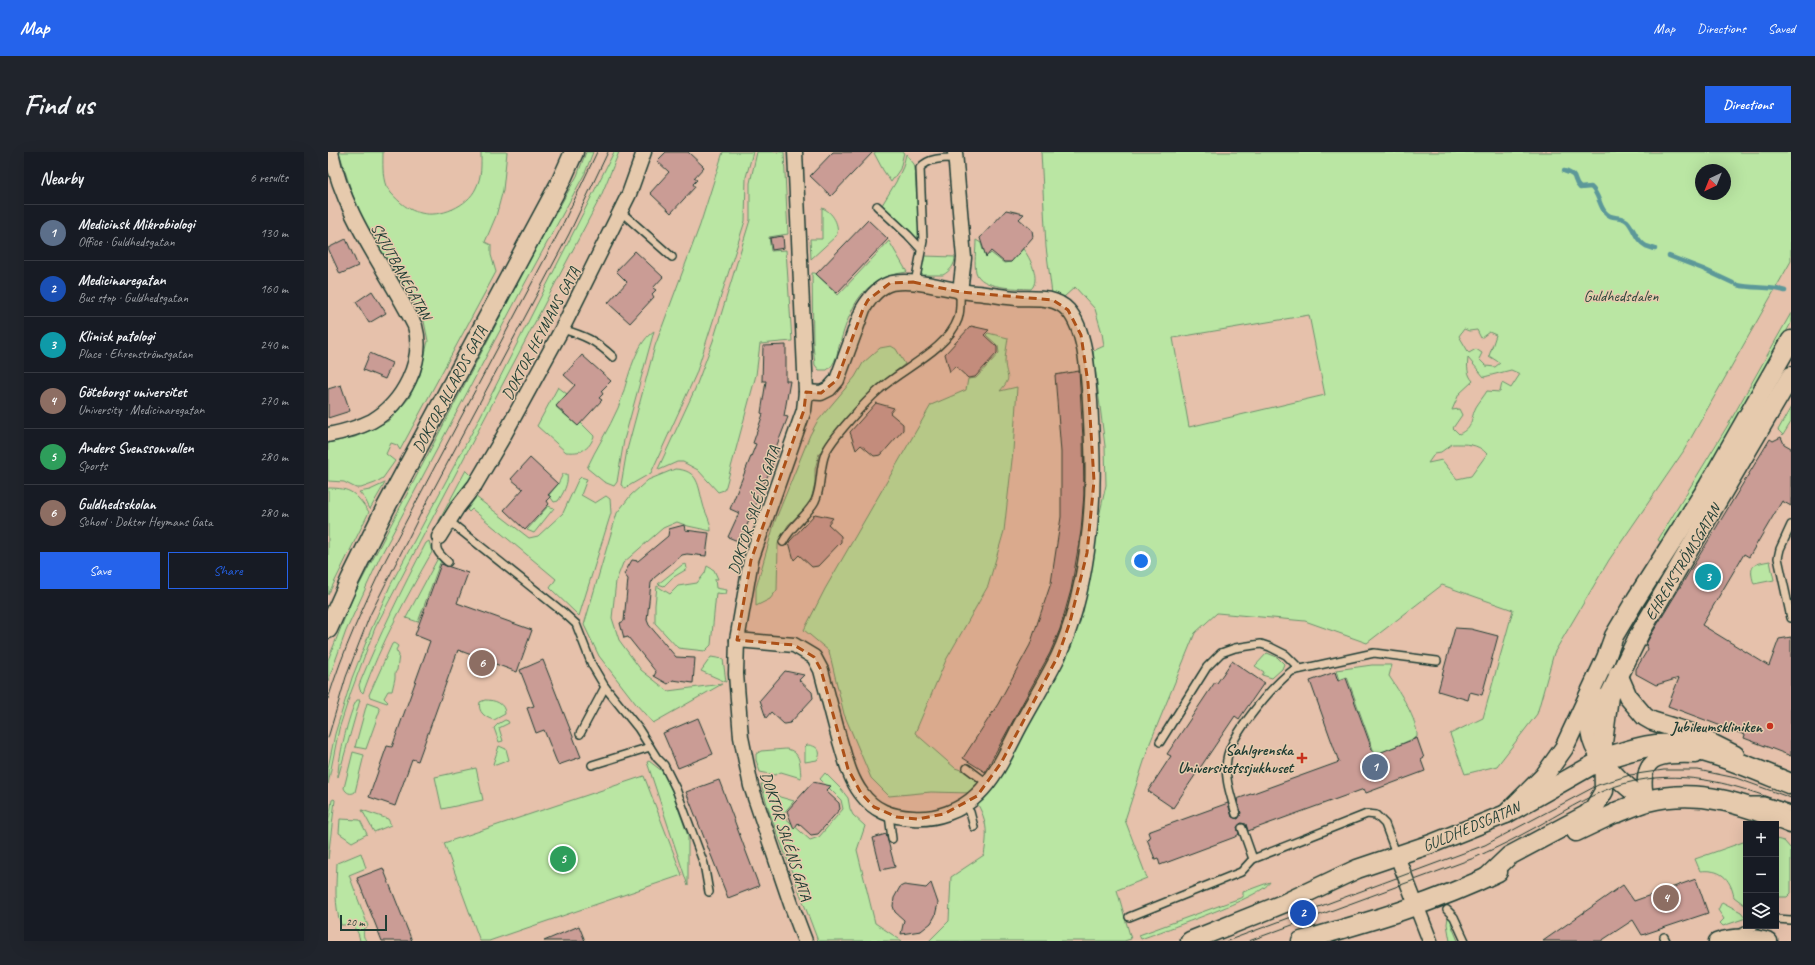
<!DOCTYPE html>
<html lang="en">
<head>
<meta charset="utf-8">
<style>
  :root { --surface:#171b24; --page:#20242c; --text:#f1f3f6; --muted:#9ea1a6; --line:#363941; --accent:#2563eb }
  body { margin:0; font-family:Caveat,sans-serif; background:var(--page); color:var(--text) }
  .controls { position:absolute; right:12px; bottom:12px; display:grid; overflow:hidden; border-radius:0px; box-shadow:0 4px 16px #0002 }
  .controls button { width:36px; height:36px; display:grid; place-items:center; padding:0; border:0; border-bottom:1px solid var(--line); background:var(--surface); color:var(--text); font:20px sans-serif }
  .compass { position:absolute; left:1367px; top:12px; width:36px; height:36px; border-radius:50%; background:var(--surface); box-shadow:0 4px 16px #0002; rotate:223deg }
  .scale { position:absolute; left:12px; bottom:10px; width:47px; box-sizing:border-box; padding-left:4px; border:2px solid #1f3d34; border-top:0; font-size:11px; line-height:14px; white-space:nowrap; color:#1f3d34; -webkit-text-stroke:3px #e6caad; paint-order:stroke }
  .you { position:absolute; left:813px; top:409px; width:14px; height:14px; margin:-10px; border:3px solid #fff; border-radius:50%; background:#1a73e8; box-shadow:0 0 0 6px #1a73e833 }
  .badge { display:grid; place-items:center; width:26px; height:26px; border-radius:50%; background:var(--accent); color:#fff; font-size:13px; font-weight:700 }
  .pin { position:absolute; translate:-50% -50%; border:2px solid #fff; box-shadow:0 1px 4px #0006 }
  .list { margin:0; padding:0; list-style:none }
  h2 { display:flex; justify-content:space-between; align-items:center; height:52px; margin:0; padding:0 16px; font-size:17px }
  h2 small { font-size:13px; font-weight:400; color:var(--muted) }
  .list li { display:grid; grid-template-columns:26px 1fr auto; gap:12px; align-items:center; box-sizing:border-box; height:56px; padding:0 16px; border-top:1px solid var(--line) }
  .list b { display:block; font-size:15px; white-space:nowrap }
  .list p { margin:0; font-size:13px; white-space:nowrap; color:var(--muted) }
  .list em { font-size:13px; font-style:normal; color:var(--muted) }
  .actions { display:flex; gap:8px; padding:12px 16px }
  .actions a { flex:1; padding:9px 0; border:1px solid var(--accent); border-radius:0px; text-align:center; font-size:14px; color:var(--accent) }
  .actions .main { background:var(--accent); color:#fff }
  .icon { flex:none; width:22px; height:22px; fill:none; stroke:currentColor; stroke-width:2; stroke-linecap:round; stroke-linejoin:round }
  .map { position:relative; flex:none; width:1463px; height:789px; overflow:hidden; border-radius:0px }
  header { display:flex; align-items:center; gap:24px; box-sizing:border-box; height:56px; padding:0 20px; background:var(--accent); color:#fff }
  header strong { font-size:19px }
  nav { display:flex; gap:22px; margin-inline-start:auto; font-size:14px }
  .intro { display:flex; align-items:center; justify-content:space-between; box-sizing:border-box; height:96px; padding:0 24px }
  h1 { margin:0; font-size:28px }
  .button { padding:10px 18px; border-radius:0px; background:var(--accent); color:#fff; font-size:14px; font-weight:700 }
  main { display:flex; gap:24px; padding:0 24px }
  aside { flex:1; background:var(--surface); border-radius:0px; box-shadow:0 4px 16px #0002 }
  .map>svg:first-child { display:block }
  .green { fill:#bae6a3; stroke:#6c926c; fill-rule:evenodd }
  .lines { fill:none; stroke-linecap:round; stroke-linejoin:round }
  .stream { stroke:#5c9899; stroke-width:4.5 }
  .building { fill:#ca9c95; stroke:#1f3d34 }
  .service-casing { stroke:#1f3d34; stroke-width:10 }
  .minor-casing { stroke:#1f3d34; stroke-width:17 }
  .tertiary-casing { stroke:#1f3d34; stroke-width:21 }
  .secondary-casing { stroke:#1f3d34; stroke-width:23 }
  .service { stroke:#e6caad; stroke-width:7 }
  .minor { stroke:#e6caad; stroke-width:14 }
  .tertiary { stroke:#e6caad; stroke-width:18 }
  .secondary { stroke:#e6caad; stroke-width:20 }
  .tram { stroke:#1f3d34; stroke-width:1 }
  .marked { fill:#ac5118; fill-opacity:0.2; stroke:#ac5118; stroke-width:3; stroke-dasharray:8 5; stroke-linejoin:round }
  .poi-dot { fill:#c8321e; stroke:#e6caad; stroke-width:1.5 }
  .labels { text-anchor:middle; stroke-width:3; stroke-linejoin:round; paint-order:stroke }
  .street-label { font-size:16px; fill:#1f3d34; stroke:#e6caad }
  .park-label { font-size:16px; fill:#27453a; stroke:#e6caad }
  .poi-label { font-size:16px; font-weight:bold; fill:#1f3d34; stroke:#e6caad; text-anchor:end }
</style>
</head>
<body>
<header>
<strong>Map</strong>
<nav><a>Map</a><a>Directions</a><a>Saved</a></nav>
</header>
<div class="intro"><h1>Find us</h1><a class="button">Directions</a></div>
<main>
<aside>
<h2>Nearby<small>6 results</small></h2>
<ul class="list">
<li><span class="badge" style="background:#5c6f8a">1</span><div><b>Medicinsk Mikrobiologi</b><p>Office · Guldhedsgatan</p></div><em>130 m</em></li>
<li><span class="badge" style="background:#1a4fb4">2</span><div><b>Medicinaregatan</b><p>Bus stop · Guldhedsgatan</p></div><em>160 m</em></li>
<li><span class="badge" style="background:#0f9aa8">3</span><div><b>Klinisk patologi</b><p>Place · Ehrenströmsgatan</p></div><em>240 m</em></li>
<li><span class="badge" style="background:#8d6e63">4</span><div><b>Göteborgs universitet</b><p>University · Medicinaregatan</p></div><em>270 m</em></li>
<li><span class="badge" style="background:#2e9e5b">5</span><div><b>Anders Svenssonvallen</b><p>Sports</p></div><em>280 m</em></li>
<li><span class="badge" style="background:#8d6e63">6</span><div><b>Guldhedsskolan</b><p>School · Doktor Heymans Gata</p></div><em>280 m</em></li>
</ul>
<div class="actions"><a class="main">Save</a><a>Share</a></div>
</aside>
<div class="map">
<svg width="1463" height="789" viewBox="0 0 1463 789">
  <rect width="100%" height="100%" fill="#e6c1ab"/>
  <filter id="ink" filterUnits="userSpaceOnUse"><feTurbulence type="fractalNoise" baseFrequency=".025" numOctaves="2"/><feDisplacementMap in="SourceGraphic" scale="8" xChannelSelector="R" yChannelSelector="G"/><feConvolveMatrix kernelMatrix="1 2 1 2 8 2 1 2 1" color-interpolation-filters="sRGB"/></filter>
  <g filter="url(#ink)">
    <!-- green -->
    <g class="green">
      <path d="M11,0H55C55,10 54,24 58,34C59,36 62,39 63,41C71,50 81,59 93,61C112,66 140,54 148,36C154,24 153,13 153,0H179L175,38L168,64L157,90L163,93V103L168,120L72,298L69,293L63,291L58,302L67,309L55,326L47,331L33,336H28L16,330L0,329V291L27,285L43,278L62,268L81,246L92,223L100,189L96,169L61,109L42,84L30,60Z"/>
      <path d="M258,0H265L257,21L195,135L52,405L18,479L0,529V508L25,445L213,87L249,24Z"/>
      <path d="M286,0H291L273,44L47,476L23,540L11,577L0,632V616L7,582L24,526L42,480L62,434L149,271Z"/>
      <path d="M395,0H425L418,25L417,69L368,222L323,321L297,336L293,333L299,298L327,194L372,73Z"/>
      <path d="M429,0H456L460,82L441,85L443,99L458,98L464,189L432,192L428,223L398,334L396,338L390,340L370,318L355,310H349L331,318L330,317L367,237L385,189L422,68V31Z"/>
      <path d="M548,0H576L572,17L563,30L555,18L546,1Z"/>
      <path d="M713,0H1463V109L1355,300L1281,408L1226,501L1209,562L1169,614L1137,622L1122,582L1155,566L1185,458L1114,433L1039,491L977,469L889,461L867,481L822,591L797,668L819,726L789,738L803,787L796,789H601L621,769L623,725L656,703C661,675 658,665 643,641L603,640L561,644L543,626L516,562L501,499L476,478L497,437L603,253L638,238L640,227L648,226L671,201L670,194L658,183L660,181L680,186C679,194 677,202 677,210C678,227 685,224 672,239L689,235L685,299L676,379L660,434L618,508L587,581L627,616L659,627L740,491L760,435L766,388L778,333L777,294L765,199L776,194L774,181L767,157L747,135L736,145L724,142L718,95ZM1373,18H1397V42H1373ZM981,163L997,243L861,275L845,186ZM1136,177L1141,179L1149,178L1153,186L1161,180L1168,183L1161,204L1172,211L1167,215L1158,214L1151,207L1154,201L1148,197L1141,201L1131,184ZM1140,206L1156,225L1183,218L1192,222L1183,236L1174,231L1172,240L1159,239C1156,244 1151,250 1148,255C1142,267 1146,275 1131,282L1125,276L1134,263L1131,257L1124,258L1131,242L1145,229C1139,223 1139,214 1140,206ZM1124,292C1137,292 1150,291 1159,302L1143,324L1129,327L1114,308L1100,311L1107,301L1113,300Z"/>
      <path d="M578,2L586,12L587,17L591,82L589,86L554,53L568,30L575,15Z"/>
      <path d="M494,56C504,59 513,74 508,84L483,107L482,87H494Z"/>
      <path d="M648,88L653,91L655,98L661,103L663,101L676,111L683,110L695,97C702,105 713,128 703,137C688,136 653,137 648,120C646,111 648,98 648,88Z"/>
      <path d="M561,89L579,120C534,126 524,152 512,191C509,201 508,212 499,218H491L487,213L485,192L484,121H487L510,143Z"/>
      <path d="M596,104L627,105C627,113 622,119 615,123H593Z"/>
      <path d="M1463,161V171L1443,207L1380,316L1334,391L1330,388L1400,273Z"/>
      <path d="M326,179L296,288L289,330L286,334L276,330L259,316C268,296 281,277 290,256C299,234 305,193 326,179Z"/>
      <path d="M563,194L568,197L577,212L549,234L504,283L491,302L487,317V331L483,348L474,360L460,373L450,392L449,438L442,447L428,454V436L447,369L482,283L489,270L527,225L535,211L552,196Z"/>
      <path d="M230,235L239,242L228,255L250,274L253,271L266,284C261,299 252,301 238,300L209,274Z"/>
      <path d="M1463,255V270L1455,283L1450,278Z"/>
      <path d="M347,317C371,318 370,334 375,352C377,361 383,369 383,379L360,374L349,370L335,376L295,411L288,429L284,466L291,488L313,518L340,539L394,532L325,571L308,552L271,504L256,473L289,361L303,343L320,328Z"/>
      <path d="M138,318L144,324L111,369Z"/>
      <path d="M235,322H239C241,331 235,342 230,349L226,350L221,343L230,332Z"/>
      <path d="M253,325L259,327L253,343L267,351L278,344L282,347L283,361L251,464L222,436L228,427L144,357L141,360L139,358L148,345L201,386L210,384L235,361L250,328Z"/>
      <path d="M57,331L42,357L37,347L31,340L42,338Z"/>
      <path d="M0,336C24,336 27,341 41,360L0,443Z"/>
      <path d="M220,354L226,356L206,381L199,378Z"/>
      <path d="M101,389L104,400C78,446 53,491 35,541L32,538L31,533C51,484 74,437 98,391Z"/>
      <path d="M110,406L114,410L112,411L90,470L78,466Z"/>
      <path d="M1442,409L1446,428L1426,432C1420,413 1425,412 1442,409Z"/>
      <path d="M358,412L359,417L344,426L336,434L330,432L354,413Z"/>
      <path d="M379,414L386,418L390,427H387L388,436L399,438L398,442L388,441L383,493L377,499L350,496L327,471V453L329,434L342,442L350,434L369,431L377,421Z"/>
      <path d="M66,491L70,494L68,498L71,503L69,518L67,521V526L64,539H60L56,546L60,550L59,551L42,545L41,543L64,492Z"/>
      <path d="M939,501L949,505L956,512L954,517L944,526L934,523L936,520L927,514Z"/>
      <path d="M383,505L395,507L398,530L373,519Z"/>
      <path d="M1044,513H1064L1061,524C1071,539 1090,568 1089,585L1046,604V600L1019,525L1011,528L1008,518Z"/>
      <path d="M29,548H32L10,625C9,612 21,559 29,548Z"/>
      <path d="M157,548C167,548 177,551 177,562L166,568C158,566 149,560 152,550Z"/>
      <path d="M39,551L50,555L52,558L38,597L27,595Z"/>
      <path d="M177,568L180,569L181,571L171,576L175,589L171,590L166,576L170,572Z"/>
      <path d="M479,593C489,593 495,600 489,608L477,610V595Z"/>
      <path d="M171,594L178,597L181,608L168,613L165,612Z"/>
      <path d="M458,597C473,599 472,613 473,626L453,620L447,623L432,620L428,608V602L433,599Z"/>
      <path d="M25,600L36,603L27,640C23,643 18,641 16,636Z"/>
      <path d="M321,609L334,619L340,628L360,684V734L319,610Z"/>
      <path d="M148,616L155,648L114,657L107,625Z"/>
      <path d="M497,621L513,637L520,646L522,657L525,663L537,674L529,698L547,771L574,789H490L442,662L433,632H436L452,645L466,649L454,663L482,688L491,685L515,657L513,648L492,627Z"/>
      <path d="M316,624L354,723L161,789H152L116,691Z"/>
      <path d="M6,647L7,648L0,707V674L4,648Z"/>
      <path d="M34,658L60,667L63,673L46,680Z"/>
      <path d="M12,667L32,668L39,682L24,690L11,681Z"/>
      <path d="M1448,687L1456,689L1463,697V741L1459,745H1448Z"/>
      <path d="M1418,689V754L1406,745C1402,725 1392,717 1372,719L1367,707Z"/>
      <path d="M33,701L38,716L21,723L40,774L36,777C35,782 35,786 39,789H32C30,777 26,772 13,773C6,754 8,732 9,711Z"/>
      <path d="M942,730C933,746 836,778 813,787L811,783L915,745V740Z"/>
      <path d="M1394,750L1413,760L1418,766L1395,774L1392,771L1396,767L1390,758Z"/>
      <path d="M1120,765L1124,769L1123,772L1130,789H1122L1119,772Z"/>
    </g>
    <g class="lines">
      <!-- stream -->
      <g class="stream">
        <path d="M1236,19C1252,24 1243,27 1252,36L1263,35C1271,42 1271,53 1277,60C1283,68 1292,63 1299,69C1306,76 1308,89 1318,94C1321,95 1324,96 1327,97"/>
        <path d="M1341,104L1375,117L1405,131"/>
        <path d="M1409,133C1425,137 1442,134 1457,139"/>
      </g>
    </g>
    <!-- building -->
    <g class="building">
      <path d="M338,0H360L376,15L366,26L369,28L365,32L367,35L343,61L322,41L341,20L329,9Z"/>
      <path d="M505,0H545L503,44L482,24Z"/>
      <path d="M678,58L696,62L691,67L704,78L705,85L683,110H676L663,99L658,105L652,86Z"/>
      <path d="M540,68L560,87L509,141L488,122Z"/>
      <path d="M455,84L456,96L444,98L442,86Z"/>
      <path d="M18,87L30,114L12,122L0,96Z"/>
      <path d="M307,99L335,125L325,136L328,138L324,142L326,145L302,171L280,151L299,130L288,119Z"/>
      <path d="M44,139L58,161L41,171L28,150Z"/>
      <path d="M643,174L661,178L656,183L669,195V201L647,225L640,226L627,214L622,220L617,202Z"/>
      <path d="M458,193V229H462L456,264L460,265L447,298L450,299L412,390L400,385L411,361L402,357L428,292L425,291L435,262L433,261L438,229H434L435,194Z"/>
      <path d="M42,201L64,211L57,227L35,218Z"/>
      <path d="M254,203L283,229L273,239L275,242L271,246L274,248L250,274L228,254L247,233L236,223Z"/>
      <path d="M751,219L755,287L756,342L753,379L743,438L732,477L722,501L657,620L635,606L670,552L702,493L723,431L733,365V300L727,223Z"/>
      <path d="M13,233L22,259L0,266V237Z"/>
      <path d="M548,251L566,256L562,261L575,272V278L553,303L546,304L533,293L528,298L522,280Z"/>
      <path d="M1453,285L1456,292L1463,296V354L1454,349L1421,405L1416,402L1374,473L1441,514L1451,487L1463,485V604L1416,586L1417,583L1340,554L1351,526L1328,533L1308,522V517L1320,497L1318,492L1323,483L1442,287L1445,289Z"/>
      <path d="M202,306L230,332L220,343L223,345L219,349L221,352L197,378L176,358L195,337L183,327Z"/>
      <path d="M487,362L505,366L500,372L513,384V390L490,414L484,415L471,403L466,408L461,390Z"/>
      <path d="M356,373L357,378L381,381L378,404L359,402L354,403L326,426L323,431L319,468L321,473L348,505L367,506L365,531L345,528L340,532L326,524L328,520L300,485L296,486L292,471L296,469L300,427L296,422L304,408L310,409L340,384L341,377Z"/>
      <path d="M113,412L140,421L129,451L204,478L189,520L130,498L90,609L84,607L67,654L41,645L59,594L64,595L102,489L87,483Z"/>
      <path d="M1127,476L1143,477L1170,484L1154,543L1142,540L1140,548L1110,539Z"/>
      <path d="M215,508L253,605L230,613L216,578L208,581L199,556L206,554L192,518Z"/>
      <path d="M904,509L936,531L911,567L907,564L845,656L820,639L843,604L839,602L887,530L889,531Z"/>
      <path d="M457,519L476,523L471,528L484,540L485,546L462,571L456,572L443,560L438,566L432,548Z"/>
      <path d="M1007,520L1010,529L1018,526L1046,603L1089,586L1096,606L1093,608L1097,619L1038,641L1036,637L920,679L918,672L913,671L909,675L911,682L907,685L832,713L830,706L827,707L819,687L822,686L820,680L900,651L904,665L910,667L913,661L909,647L1011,610L982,529Z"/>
      <path d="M370,566L385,602L350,616L335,581Z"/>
      <path d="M391,628L431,734L400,746L358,640Z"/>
      <path d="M485,630L503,634L498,639L511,651L512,657L490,682L483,683L470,671L466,677L459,659Z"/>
      <path d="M558,682L567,715L553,718L545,686Z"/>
      <path d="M55,716L84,789H54L29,726Z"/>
      <path d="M1368,727L1380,761L1314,783L1305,768L1273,789H1215L1295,733L1306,749Z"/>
      <path d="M603,731L610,751L607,764L603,771L593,779L573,782L576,768L567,760L565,754L566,746L572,735L576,733L598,736Z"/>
      <path d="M251,774L257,789H216Z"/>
    </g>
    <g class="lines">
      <!-- service casing -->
      <g class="service-casing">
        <g id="service">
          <path d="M549,54L580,83L593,97"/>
          <path d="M292,59L344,105"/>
          <path d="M587,131L595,89L592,16C600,6 615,6 627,6"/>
          <path d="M234,177C257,184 267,188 285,205"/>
          <path d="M121,369L236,461L248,472L264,513L277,535L310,576L329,606L336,613L348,637L376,712L381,740"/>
          <path d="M1463,373L1452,397L1450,406L1463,466"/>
          <path d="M111,385C105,397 111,402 120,410"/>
          <path d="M455,390C463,374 479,364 487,349C494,335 491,317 497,302C503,287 538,249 552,237C575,216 619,198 630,167C633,158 632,149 632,140"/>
          <path d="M252,582L277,535"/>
          <path d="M832,590L879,515L893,501L907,496L933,492L942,495L958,503L972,517"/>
          <path d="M264,613L322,595"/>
          <path d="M639,616L659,631"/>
          <path d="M1424,649H1436L1463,657"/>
          <path d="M636,653L642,660L646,675"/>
          <path d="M908,662C903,644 896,626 899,607C902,584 945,533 964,519L1046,501L1109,509"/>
          <path d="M561,663L564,687"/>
          <path d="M914,676L925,707"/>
          <path d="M1119,758L1126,765L1137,789"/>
          <path d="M801,765L913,720L925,707L1039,662L1048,663L1057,672L1069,704"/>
          <path d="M1448,767L1463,768"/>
          <path d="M1411,782L1427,774"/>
          <path d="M1336,785L1338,789"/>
        </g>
      </g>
      <!-- minor casing -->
      <g class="minor-casing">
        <g id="minor">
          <path d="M467,0L478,240L476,258L423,408L409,488L408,522L413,585L423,634L463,752L477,789"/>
          <path d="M627,0L636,106L632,140"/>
          <path d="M0,283C15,280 30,276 44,269C75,251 97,209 87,174C58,116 16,65 3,0"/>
          <path d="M111,385L129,356L147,333L174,287L234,177L301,42L316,0"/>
          <path d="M409,488L466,493L486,505L493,518C499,540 505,563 511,586C517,605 521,625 533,641C546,659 563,665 585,666C607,668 633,659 649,643C668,625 679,599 691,576C704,552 718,529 730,505C745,473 754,434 759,399C767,347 765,301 762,249C760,223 758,178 740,158C726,143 706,147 688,146C675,145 662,142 648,141C622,139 589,126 564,131C551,134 541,147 535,157L509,228L501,237L493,241L478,240"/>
          <path d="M1319,649C1309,604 1330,603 1368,604"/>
          <path d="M1069,704L1102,789"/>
          <path d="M1388,789C1404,783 1426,783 1442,789"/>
        </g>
      </g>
      <!-- tertiary casing -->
      <g class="tertiary-casing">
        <g id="tertiary">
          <path d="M0,477L22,428L57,357L233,29L246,0"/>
          <path d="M1290,522L1300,545L1317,565L1324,569L1363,581L1407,603"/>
          <path d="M1268,545C1265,556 1261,567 1262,579C1265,607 1297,635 1319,649"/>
          <path d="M1178,662L1216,624L1236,596L1278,506L1286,484L1308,447L1380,334L1463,188"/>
          <path d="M1248,680L1290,660"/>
          <path d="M1159,725L1181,704L1258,663L1266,656L1276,639L1275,591L1281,544L1312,481L1463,224"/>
          <path d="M862,789L957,751L1029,717L1103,692L1178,662L1275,607"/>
          <path d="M973,789C1040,770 1107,751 1170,720"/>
        </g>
      </g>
      <!-- secondary casing -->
      <g class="secondary-casing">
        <g id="secondary">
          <path d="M1275,607C1293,601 1310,595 1328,593C1365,589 1428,618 1463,632"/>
          <path d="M1290,660C1300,656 1309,652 1319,649C1372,636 1415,652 1463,671"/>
        </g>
      </g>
      <!-- service -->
      <use href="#service" class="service"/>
      <!-- minor -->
      <use href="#minor" class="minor"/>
      <!-- tertiary -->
      <use href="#tertiary" class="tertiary"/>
      <!-- secondary -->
      <use href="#secondary" class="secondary"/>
      <!-- tram -->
      <g class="tram">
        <path d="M0,547C15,498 36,453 58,407L232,78L269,0"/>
        <path d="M0,586L18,525L42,463L93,361L241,82L280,0"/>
        <path d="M899,789L1157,693L1270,633L1302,623L1336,618H1370L1408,626L1463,646"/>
        <path d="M921,789L1146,706C1163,698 1179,691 1195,682C1222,668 1247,651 1275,639C1340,612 1401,629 1463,654"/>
      </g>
    </g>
  </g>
  <!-- marked area -->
  <path class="marked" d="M585,130L632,140L725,148L740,158L753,183L760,231L766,329L759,401L742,470L730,504L673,611L649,644L616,662L590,667L569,665L546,655L533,641L520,617L493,518L486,505L466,493L409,488L423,408L476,258L478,240L493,241L509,228L535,157L540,148L562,131Z"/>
  <!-- markers -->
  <g class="poi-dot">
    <circle cx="1442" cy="574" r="4"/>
    <path d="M972 600h4v4h4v4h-4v4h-4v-4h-4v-4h4z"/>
  </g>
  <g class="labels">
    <!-- street labels -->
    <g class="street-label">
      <text transform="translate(74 119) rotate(61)" y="6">SKJUTBANEGATAN</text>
      <text transform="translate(212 181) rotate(-62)" y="6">DOKTOR HEYMANS GATA</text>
      <text transform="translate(121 237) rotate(-62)" y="6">DOKTOR ALLARDS GATA</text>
      <text transform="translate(425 358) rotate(-72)" y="6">DOKTOR SALÉNS GATA</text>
      <text transform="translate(1354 410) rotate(-59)" y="6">EHRENSTRÖMSGATAN</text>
      <text transform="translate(1143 674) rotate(-23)" y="6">GULDHEDSGATAN</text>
      <text transform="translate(459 684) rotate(72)" y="6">DOKTOR SALÉNS GATA</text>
    </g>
    <!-- park labels -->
    <g class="park-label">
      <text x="1293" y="149">Guldhedsdalen</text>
    </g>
    <!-- poi labels -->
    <g class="poi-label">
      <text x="1434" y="580">Jubileumskliniken</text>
      <text x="965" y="603">Sahlgrenska<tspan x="965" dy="18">Universitetssjukhuset</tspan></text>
    </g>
  </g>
</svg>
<div class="controls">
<button>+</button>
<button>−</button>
<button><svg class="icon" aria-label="layers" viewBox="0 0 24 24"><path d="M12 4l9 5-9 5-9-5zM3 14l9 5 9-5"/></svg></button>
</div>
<svg class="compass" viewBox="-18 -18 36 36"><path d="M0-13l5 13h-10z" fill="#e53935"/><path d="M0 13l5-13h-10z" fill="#9ea1a6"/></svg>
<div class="scale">20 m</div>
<div class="you"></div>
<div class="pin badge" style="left:1047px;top:615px;background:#5c6f8a">1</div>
<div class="pin badge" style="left:975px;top:761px;background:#1a4fb4">2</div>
<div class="pin badge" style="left:1380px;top:425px;background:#0f9aa8">3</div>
<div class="pin badge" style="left:1338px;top:746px;background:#8d6e63">4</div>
<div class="pin badge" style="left:235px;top:707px;background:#2e9e5b">5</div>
<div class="pin badge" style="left:154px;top:511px;background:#8d6e63">6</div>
</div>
</main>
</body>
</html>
